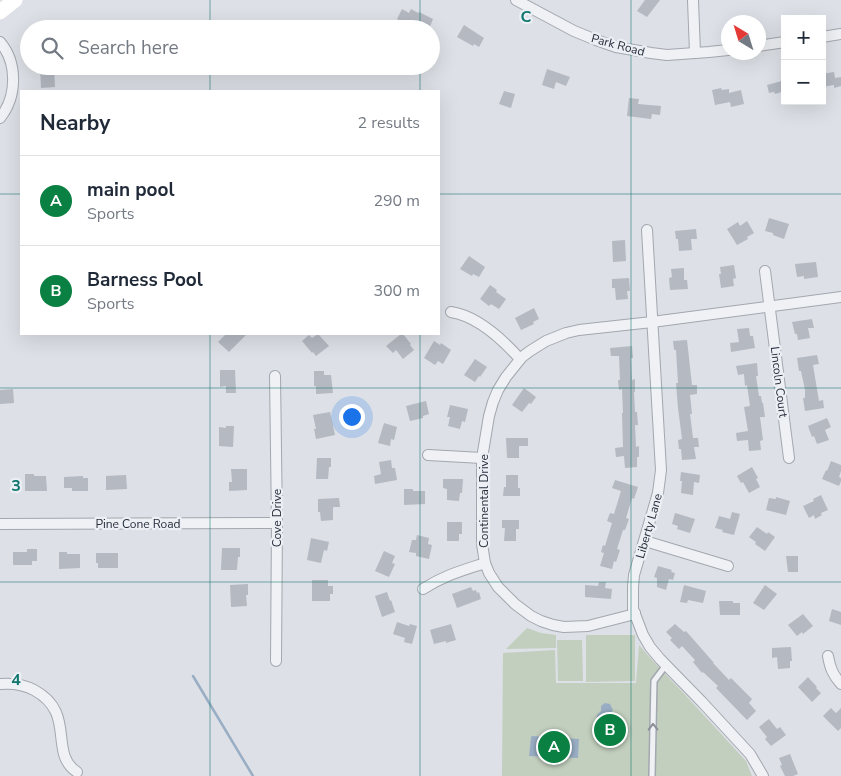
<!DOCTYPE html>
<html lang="en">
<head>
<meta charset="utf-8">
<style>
  :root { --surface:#fff; --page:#f2f2f3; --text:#1f2937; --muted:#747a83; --line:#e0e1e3; --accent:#0b8043 }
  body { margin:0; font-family:"Nunito Sans",sans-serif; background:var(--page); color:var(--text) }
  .controls { position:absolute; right:15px; top:15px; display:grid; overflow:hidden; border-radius:0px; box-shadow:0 5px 20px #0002 }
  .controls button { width:45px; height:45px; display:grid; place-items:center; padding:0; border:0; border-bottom:1px solid var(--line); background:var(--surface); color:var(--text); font:25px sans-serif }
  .compass { position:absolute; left:721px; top:15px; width:45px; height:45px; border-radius:50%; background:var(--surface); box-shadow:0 5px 20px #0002; rotate:322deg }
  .you { position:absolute; left:351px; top:416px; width:18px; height:18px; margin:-12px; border:4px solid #fff; border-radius:50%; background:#1a73e8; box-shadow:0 0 0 8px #1a73e833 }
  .badge { display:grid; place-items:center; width:32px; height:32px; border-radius:50%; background:var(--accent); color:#fff; font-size:16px; font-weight:700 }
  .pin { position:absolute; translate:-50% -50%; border:2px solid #fff; box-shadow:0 1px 5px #0006 }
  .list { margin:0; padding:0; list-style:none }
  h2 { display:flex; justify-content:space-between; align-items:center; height:65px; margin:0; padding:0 20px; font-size:21px }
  h2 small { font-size:16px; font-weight:400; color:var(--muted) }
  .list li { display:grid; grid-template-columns:32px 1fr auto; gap:15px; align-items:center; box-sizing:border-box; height:90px; padding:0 20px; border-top:1px solid var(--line) }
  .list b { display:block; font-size:19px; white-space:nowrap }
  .list p { margin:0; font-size:16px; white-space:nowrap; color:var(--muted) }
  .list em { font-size:16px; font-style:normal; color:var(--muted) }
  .icon { flex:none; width:28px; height:28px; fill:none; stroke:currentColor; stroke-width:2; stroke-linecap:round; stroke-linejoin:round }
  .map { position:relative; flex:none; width:841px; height:776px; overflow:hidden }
  .search { position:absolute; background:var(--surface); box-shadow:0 5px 20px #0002; left:20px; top:20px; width:420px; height:55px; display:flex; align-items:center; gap:12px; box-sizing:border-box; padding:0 18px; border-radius:28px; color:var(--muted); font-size:19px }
  .panel { position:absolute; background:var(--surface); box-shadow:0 5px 20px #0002; left:20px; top:90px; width:420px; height:245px; border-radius:0px }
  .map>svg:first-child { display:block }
  .green { fill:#c2cfbe }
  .water { fill:#99aec4 }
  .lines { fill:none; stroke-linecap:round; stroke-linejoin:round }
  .stream { stroke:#99aec4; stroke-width:2.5 }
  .building { fill:#b4b9c2 }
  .lane-casing { stroke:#a3a7af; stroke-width:8 }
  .street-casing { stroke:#a3a7af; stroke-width:12 }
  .lane { stroke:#eff1f4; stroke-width:5 }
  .street { stroke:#eff1f4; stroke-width:10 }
  .secondary { stroke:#fff; stroke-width:15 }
  .oneway { stroke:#8b9098 }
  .grid { fill:none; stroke:#0f766e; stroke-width:1; stroke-opacity:0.55 }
  .labels { text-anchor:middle; stroke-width:4.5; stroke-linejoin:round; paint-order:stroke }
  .street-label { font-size:12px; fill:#272e3b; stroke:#eceff4 }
  .grid-label { font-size:16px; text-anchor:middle; font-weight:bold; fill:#0f766e; stroke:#eceff4; stroke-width:4.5; stroke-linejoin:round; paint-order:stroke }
</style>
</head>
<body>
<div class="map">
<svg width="841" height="776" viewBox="0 0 841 776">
  <rect width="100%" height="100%" fill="#dde0e6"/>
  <!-- green -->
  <g class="green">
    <path d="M527,628L541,633L556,635V648L506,649Z"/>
    <path d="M586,635H635V681L586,682Z"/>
    <path d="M557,640H582L583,681H558Z"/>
    <path d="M639,645L653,661L689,699L746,761L752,776H502L503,653L555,650L556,683H636Z"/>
  </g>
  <!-- water -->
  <g class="water">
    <path d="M605,703L610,704L613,710L608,716L609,719L607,722L609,725V728L606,731L602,729L601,725L596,720L597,715L601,711V706Z"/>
    <path d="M532,736L579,739L578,758L529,756L531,737Z"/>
  </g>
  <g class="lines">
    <!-- stream -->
    <path class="stream" d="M193,676L253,776"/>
  </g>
  <!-- building -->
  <g class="building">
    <path d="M645,0H660L647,17L637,11Z"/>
    <path d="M402,9L409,13L411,9L418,13L419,12L433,19L429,29H416L397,19Z"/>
    <path d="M464,25L484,38L479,47L474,44L473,46L457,37Z"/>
    <path d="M40,66H54L55,87L41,88Z"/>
    <path d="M547,69L570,77L566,86L556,82L554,89L542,85Z"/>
    <path d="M834,72L835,78L841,77V86L834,88V85L822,87V74Z"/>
    <path d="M785,80V91L775,94L774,92L769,93L767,85Z"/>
    <path d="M721,88L722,90L729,89V93L741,90L744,104L731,107L730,102L715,105L712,90Z"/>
    <path d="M504,91L515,94L511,108L499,104Z"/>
    <path d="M629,98L639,99L638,104L661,106L660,115L652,114L651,119L627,116Z"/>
    <path d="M769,218L789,224L784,239L773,235V233L765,231Z"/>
    <path d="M747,221L754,233L747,237L748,239L737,245L727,229L738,222L740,226Z"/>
    <path d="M696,229L697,239H691L692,250L679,251L678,239H676L675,231Z"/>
    <path d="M625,240L626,261L613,262L612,241Z"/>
    <path d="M469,256L485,267L479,277L473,274L472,276L460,269Z"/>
    <path d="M816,262L818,277L804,279V276L797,277L795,264Z"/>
    <path d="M734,265L736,278L733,279L734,286L721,288L719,274H721L720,267Z"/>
    <path d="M684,268V280H687L688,289L670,290L669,278L672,277L671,269Z"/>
    <path d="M629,278L630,291H627L628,299L616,300L615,288H612V279Z"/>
    <path d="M490,285L497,290L496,292L506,299L499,309L491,304L489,306L480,299Z"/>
    <path d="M534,308L539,319L533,322L534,324L521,330L515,318Z"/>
    <path d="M812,319L814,328H808L810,338L798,340L797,334H795L792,322Z"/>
    <path d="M749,328L750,336H753L755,348L731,352L730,343L739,342L737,329Z"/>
    <path d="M226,334H247L229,352L218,342Z"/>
    <path d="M318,334L329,346L316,356L313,352L312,353L302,341L309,335L312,338Z"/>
    <path d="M401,334H403L411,344L410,345L414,350L403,359L396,350L393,353L386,346Z"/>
    <path d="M687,340L692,385H697V394L690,395L692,414H690L693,438H698L699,447H694L696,459L682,460L681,449H679L678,440L682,439L678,408L676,383H678L676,350H674L673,341Z"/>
    <path d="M434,341L440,345L441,343L451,350L443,364L438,361L435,365L424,358Z"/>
    <path d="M632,346L633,358H631L632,380L635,379V392H634L635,412H637L638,425H635L636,447L639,446V457H637V467L625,468L624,456L616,457L615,448L623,447L622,413H623L622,389L619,390L618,380H620L619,356H611L610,348Z"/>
    <path d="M817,355L819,364L813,365L819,401L823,400L824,408L805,411L803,398H805V390L801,371H799L797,358Z"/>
    <path d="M475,359L487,367L480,377L479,376L475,382L464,375Z"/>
    <path d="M757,363L758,376H756L759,396H761L762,403H763L765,417H760L763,440L760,441L761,450L749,451L748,440L737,441L736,433L748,431L744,407L750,406L747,385L745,386L744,374L738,375L736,366Z"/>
    <path d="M220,370H235L236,393H226V386L220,387Z"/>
    <path d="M314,371H324V375H331L333,393L316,394V386H314Z"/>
    <path d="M524,388L536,397L531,404L529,403L522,412L512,405Z"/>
    <path d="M13,389L14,403L0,404V390Z"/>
    <path d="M426,401L429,414L423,416V418L410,421L406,406Z"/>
    <path d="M450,405L468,409L465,422L462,421L460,429L448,426L450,417H447Z"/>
    <path d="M330,412L335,435L316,439L314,429H316L313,415Z"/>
    <path d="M827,418L831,427L825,430L829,440L817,444L814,436L812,437L808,426Z"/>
    <path d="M384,423L397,427L394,440L391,439L390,446L378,443Z"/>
    <path d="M226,426H234L233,447L219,446V427L226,428Z"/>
    <path d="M506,438H528V446H519V458H507Z"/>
    <path d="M317,458H331V467H329L328,479H316Z"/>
    <path d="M391,460L392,468H395L397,480L375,484L374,476L381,474L379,462Z"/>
    <path d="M831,461L841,465V471L839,477L841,478V481L839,486L822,479L826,470L827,471Z"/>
    <path d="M752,467L758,478L756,479L760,487L749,493L743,482L741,483L737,476Z"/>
    <path d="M231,469H247V490L229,491V482H232Z"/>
    <path d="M681,472L700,475L699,483L694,482L693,495L681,493L682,481H680Z"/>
    <path d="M25,474H34V476H46L47,491H25Z"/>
    <path d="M126,475L127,489L106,490V476Z"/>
    <path d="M506,475H518V488H520V496H503L504,487H506Z"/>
    <path d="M83,476V478H88V491H72V488H64V477Z"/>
    <path d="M443,479H463L462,493H460L459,501L447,500V489L443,488Z"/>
    <path d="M615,480L638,487L634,499L632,498L626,518L629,519L625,530H623L617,549L620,550L616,562L614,561L612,569L600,566L604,553L601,552L603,545L605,546L612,523L607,521L610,513L614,514L621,491L612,488Z"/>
    <path d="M404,489H413V491H425V504L404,505Z"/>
    <path d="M821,495L828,510L821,513L822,515L815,519L814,515L809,518L803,506L814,501L813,499Z"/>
    <path d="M776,497L790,501L786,515L766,510L769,498L776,499Z"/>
    <path d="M339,498L340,507H333V520L321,521L320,512H318V499Z"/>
    <path d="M732,512L740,514L734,535L722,532L723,530L715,528L719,516L730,519Z"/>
    <path d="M675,513L695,519L690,533L677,529L678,526L672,524Z"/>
    <path d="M502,520H519V529H516V541H504L505,528H502Z"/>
    <path d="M447,522H462V534H459V541H447Z"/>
    <path d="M757,527L767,534L768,532L775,537L765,551L755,544L756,542L749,537Z"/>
    <path d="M417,535L429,538L428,544L432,545L429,559L416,556V553L409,552L412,540H416Z"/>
    <path d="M311,538L329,542L327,551L324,550L321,563L307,560Z"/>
    <path d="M222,548H240V557H238L237,570H221Z"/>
    <path d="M27,549H37V561H32V565H13V552H27Z"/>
    <path d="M384,551L395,556L392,563L395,564L389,577L375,571Z"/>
    <path d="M59,552H67V554H80V568L59,569Z"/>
    <path d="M96,553H118V568H98V563H96Z"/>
    <path d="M786,556H798V572H788Z"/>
    <path d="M658,566L672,570L671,572L675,573L673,580L669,579L666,590L657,587V578L654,577Z"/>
    <path d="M312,580H328V586H333V594H330V601H312Z"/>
    <path d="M599,582H606L605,588L612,589L611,599L585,597V585L598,586Z"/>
    <path d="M248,584V595H246L247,606L231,607L230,585Z"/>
    <path d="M684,585L706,591L703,603L688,600L687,603L680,602Z"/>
    <path d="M765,585L777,594L764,610L753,603Z"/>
    <path d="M471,587L473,591L476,590L477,593L479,592L481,599L457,608L452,594Z"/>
    <path d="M387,592L390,601L391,600L395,612L382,617L375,596Z"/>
    <path d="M719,601H733V603H740V615H720Z"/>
    <path d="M832,609L841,612V625L829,621Z"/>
    <path d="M803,614L813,626L803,634L802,632L797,636L788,625Z"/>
    <path d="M397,622L409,626L410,624L417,626L412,644L404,642L405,638L393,634Z"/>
    <path d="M451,624L456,640L446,643V641L434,644L430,630Z"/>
    <path d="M675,624L684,632L686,631L714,663H713L729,680L731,678L752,699L749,703L756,711L747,720L716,688L718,686L703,672L702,673L693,662L695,660L682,646L679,649L670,640L672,638L666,632Z"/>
    <path d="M791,647L792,661H790V668L778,669L777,657L772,658V648Z"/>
    <path d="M808,677L817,687L816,688L821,693L812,702L798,687Z"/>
    <path d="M831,708L836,713L841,708V728L838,731L823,716Z"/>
    <path d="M769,719L777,729L780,727L786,735L771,746L765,739L767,737L759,727Z"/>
    <path d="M790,754L798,774L793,776H785L780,766L782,765L779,758Z"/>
  </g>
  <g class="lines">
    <!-- lane casing -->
    <g class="lane-casing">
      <path id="lane" d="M652,776L654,681L666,665"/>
    </g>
    <!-- street casing -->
    <g class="street-casing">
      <g id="street">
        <path d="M516,0L574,31L596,40L616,47L651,53L667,55L709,52L728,50"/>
        <path d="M693,0L695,53"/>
        <path d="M822,37L841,34"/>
        <path d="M0,42C18,63 17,97 0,118"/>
        <path d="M758,46L785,42"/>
        <path d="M647,230L661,470L658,493L634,575L633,587V609L643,635L650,647L660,659L702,702L750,754L763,776"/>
        <path d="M765,271L789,458"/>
        <path d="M451,312C477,316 503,340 520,359"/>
        <path d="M275,376L277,523L276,661"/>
        <path d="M428,455L482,458"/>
        <path d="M0,524L277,523"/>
        <path d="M645,541L728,566"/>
        <path d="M423,589C445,575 461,571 485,563"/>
        <path d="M635,613L631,615L588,626L564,627L553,625L541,621L531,616L515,604L498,587L489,573L485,563L482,544V458L489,416L493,402L498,390L506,377L522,357L530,351L546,341L566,333L579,330L652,322L841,297"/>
        <path d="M828,656C830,668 833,675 841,684"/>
        <path d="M0,684C12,683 23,684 34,690C77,713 48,753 77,772"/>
      </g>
    </g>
    <!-- lane -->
    <use href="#lane" class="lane"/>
    <!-- street -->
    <use href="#street" class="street"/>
    <!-- secondary -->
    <path class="secondary" d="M0,12L15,0"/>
  </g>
  <!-- one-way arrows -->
  <defs><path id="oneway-chevron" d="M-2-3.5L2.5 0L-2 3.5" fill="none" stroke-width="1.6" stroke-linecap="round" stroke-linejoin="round" transform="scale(1.25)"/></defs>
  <use class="oneway" href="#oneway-chevron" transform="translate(653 727) rotate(-91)"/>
  <!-- grid -->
  <path class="grid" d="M210,0V29M420,0V29M631,0V776M210,66V91M420,66V91M0,194H21M439,194H841M210,334V776M420,334V776M0,388H841M0,582H841"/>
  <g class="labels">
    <!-- street labels -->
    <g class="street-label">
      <text transform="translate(618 45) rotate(15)" y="4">Park Road</text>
      <text transform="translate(779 382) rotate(83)" y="4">Lincoln Court</text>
      <text transform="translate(484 501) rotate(-90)" y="4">Continental Drive</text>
      <text transform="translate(277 518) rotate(-90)" y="4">Cove Drive</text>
      <text x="138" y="528">Pine Cone Road</text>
      <text transform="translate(649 526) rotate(-74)" y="4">Liberty Lane</text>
    </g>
  </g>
  <g class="grid-label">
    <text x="526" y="22">C</text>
    <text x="16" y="491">3</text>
    <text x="16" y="685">4</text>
  </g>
</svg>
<div class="controls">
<button>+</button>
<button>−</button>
</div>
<svg class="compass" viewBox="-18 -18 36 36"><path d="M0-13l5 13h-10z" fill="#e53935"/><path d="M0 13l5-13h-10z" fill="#747a83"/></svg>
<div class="you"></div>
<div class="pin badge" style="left:554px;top:747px">A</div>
<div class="pin badge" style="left:610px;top:730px">B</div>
<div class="search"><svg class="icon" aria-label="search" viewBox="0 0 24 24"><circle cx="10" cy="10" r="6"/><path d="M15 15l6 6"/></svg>Search here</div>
<section class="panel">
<h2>Nearby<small>2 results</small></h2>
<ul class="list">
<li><span class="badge">A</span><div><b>main pool</b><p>Sports</p></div><em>290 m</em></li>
<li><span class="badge">B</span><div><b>Barness Pool</b><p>Sports</p></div><em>300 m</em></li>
</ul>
</section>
</div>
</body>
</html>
